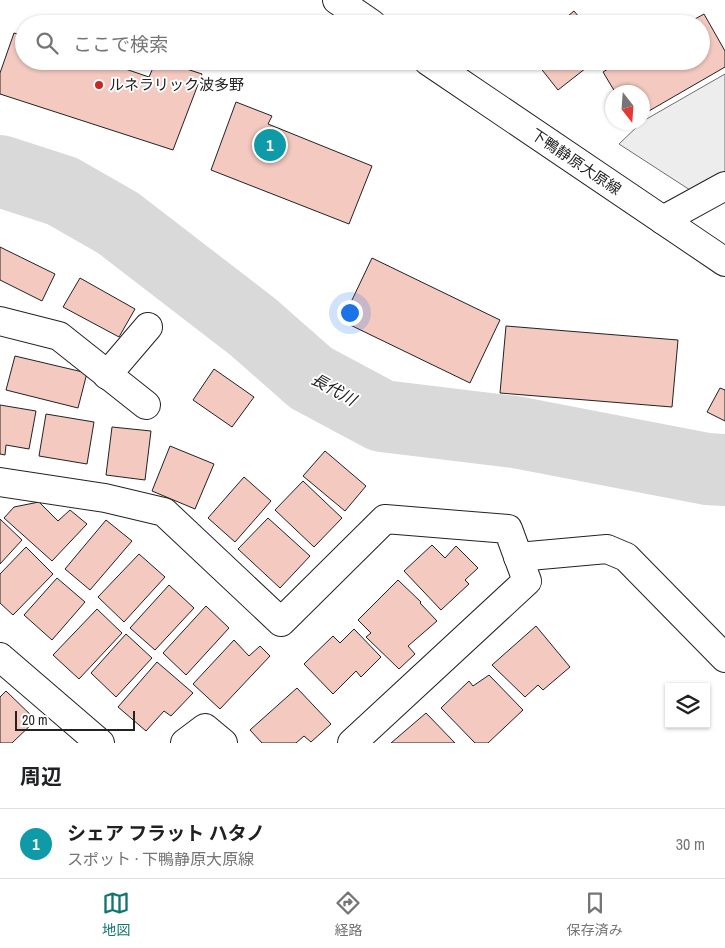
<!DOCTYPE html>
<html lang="ja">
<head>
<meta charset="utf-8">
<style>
  :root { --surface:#fff; --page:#f6f6f6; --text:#202124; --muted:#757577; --line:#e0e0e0; --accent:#0f766e }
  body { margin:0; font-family:"Archivo Narrow","Noto Sans JP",sans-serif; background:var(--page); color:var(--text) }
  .controls { position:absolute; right:15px; bottom:15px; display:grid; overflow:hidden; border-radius:0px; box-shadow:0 1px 4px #0004 }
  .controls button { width:45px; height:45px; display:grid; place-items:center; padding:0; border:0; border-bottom:1px solid var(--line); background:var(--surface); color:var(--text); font:25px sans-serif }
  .compass { position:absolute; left:605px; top:85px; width:45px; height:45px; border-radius:50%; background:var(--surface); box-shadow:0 1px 4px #0004; rotate:163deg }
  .scale { position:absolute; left:15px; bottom:12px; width:120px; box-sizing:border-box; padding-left:5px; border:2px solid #222; border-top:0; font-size:14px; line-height:18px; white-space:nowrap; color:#222; -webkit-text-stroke:4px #fff; paint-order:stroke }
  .you { position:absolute; left:349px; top:312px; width:18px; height:18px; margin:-12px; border:4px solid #fff; border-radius:50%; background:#1a73e8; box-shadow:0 0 0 8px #1a73e833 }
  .badge { display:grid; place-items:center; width:32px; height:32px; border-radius:50%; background:var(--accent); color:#fff; font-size:16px; font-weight:700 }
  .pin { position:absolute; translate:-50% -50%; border:2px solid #fff; box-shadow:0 1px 5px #0006 }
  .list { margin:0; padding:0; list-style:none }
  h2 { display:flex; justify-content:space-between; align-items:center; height:65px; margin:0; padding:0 20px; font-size:21px }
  h2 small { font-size:16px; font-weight:400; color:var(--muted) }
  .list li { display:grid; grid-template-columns:32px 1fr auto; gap:15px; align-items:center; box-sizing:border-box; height:70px; padding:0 20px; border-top:1px solid var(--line) }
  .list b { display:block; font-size:19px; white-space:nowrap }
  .list p { margin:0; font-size:16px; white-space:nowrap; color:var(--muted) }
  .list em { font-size:16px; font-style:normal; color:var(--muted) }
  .icon { flex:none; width:28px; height:28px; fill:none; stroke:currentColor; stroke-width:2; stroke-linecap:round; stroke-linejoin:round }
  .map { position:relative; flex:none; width:725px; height:743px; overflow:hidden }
  .search { position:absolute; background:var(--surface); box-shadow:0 1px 4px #0004; left:15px; right:15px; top:15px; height:55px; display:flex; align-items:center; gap:12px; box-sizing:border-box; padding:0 18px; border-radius:28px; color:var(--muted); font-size:19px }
  .sheet { height:135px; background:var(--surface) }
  nav { display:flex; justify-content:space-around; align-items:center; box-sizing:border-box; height:70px; border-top:1px solid var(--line); background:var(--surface); font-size:14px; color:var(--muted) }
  nav a { display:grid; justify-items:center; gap:2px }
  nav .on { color:var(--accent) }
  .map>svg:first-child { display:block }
  .parking { fill:#ededed; stroke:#6f6f6f }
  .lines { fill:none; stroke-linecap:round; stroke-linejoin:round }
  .river { stroke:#d9d9d9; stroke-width:72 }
  .building { fill:#f3c9c0; stroke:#222 }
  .minor-casing { stroke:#222; stroke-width:30 }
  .major-casing { stroke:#222; stroke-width:30 }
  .minor { stroke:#fff; stroke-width:28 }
  .major { stroke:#fff; stroke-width:28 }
  .poi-dot { fill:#c62828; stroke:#fff; stroke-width:2 }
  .labels { text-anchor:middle; stroke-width:4; stroke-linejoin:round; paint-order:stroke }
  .poi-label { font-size:15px; fill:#222; stroke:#fff; text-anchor:start }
  .street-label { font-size:15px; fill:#222; stroke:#fff }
  .water-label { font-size:16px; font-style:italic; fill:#222; stroke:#fff }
</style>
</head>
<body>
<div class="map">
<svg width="725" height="743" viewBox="0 0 725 743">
  <rect width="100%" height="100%" fill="#fff"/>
  <!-- parking -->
  <path class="parking" d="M725,74V172L690,190L619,144L643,121Z"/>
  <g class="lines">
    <!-- river -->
    <path class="river" d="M0,171L62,191L118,223L253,327L311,378L382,416L515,432L707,469L725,470"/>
  </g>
  <!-- building -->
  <g class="building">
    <path d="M574,11L585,24H558Z"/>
    <path d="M704,14L725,51V67L642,115V92H615L603,72L621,61H701V24H686Z"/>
    <path d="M14,33L24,36V61H102L149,77L156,61H162L202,74L173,150L0,94V73Z"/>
    <path d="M535,61H595L558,90Z"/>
    <path d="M236,102L272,116L268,124L372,166L349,224L211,170Z"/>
    <path d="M0,247L55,274L42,301L0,280Z"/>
    <path d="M372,258L500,320L470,383L342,321Z"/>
    <path d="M80,278L135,309L119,337L63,307Z"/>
    <path d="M506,326L678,340L672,407L500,393Z"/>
    <path d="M15,356L87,373L78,408L6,390Z"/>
    <path d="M214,369L254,397L232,427L193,400Z"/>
    <path d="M720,388L725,390V421L707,412Z"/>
    <path d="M0,405L36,411L29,449L6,445L5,455L0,454Z"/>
    <path d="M46,414L94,422L87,464L39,456Z"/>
    <path d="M112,427L151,431L145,480L106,475Z"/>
    <path d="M170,446L214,464L195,509L152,491Z"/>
    <path d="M325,451L366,486L345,511L303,476Z"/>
    <path d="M244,477L271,501L235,542L208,518Z"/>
    <path d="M303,481L342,518L314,547L275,510Z"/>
    <path d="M39,502L58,521L70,510L87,524L52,561L4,518L14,507Z"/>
    <path d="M268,518L310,556L280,588L238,549Z"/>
    <path d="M0,519L22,540L0,564Z"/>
    <path d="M106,520L132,541L90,590L65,569Z"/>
    <path d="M432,545L445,558L456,546L478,568L465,580L469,584L441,610L404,571Z"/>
    <path d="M26,547L53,574L13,615L0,603V574Z"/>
    <path d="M139,554L165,577L124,622L98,597Z"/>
    <path d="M57,578L85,602L52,640L24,615Z"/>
    <path d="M398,580L421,602L420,603L437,621L408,646L415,654L399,669L366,637L371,633L358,620Z"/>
    <path d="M169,585L194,608L155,650L130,628Z"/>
    <path d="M206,606L229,628L186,675L163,653Z"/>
    <path d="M97,609L122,633L79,679L53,655Z"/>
    <path d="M536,626L570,667L543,690L538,685L525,697L492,665Z"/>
    <path d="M354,629L381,657L361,677L356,671L333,694L304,664L333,636L340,643Z"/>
    <path d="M126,634L152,658L116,697L91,673Z"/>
    <path d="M234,640L249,656L260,646L270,656L220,709L193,684Z"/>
    <path d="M157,662L193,693L171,716L164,711L146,731L118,707Z"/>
    <path d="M489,675L523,710L488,743H475L441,708L469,681L473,686Z"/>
    <path d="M297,688L331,724L311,742L304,736L296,743H262L250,730Z"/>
    <path d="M6,691L36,720L12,743H0V697Z"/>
    <path d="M426,713L455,743H391Z"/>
  </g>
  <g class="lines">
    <!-- minor casing -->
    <g class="minor-casing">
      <g id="minor">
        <path d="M663,220L725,186"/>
        <path d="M0,321L59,336L146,405"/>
        <path d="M107,375L148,327"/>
        <path d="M0,482L105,498L164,512L281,622L385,519L508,529L527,581L352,743"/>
        <path d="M518,557L607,549L626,557L725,658"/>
        <path d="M0,657L100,743"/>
        <path d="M185,743L205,728L223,743"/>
      </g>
    </g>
    <!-- major casing -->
    <g class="major-casing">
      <g id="major">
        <path d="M337,0L372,24"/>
        <path d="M428,61L725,262"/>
      </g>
    </g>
    <!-- minor -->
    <use href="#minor" class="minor"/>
    <!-- major -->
    <use href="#major" class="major"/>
  </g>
  <!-- markers -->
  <circle class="poi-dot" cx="99" cy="85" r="5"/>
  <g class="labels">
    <!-- poi labels -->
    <g class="poi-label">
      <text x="109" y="90">ルネラリック波多野</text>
    </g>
    <!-- street labels -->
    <g class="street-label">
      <text transform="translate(576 162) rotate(34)" y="5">下鴨静原大原線</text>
    </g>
    <!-- water labels -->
    <g class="water-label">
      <text transform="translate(334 389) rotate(29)" y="6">長代川</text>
    </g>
  </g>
</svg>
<div class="controls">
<button><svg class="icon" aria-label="layers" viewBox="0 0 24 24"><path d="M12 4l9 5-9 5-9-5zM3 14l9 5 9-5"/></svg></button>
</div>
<svg class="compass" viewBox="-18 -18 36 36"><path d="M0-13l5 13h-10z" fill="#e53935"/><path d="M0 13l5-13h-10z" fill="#757577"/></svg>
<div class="scale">20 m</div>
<div class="you"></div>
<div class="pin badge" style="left:270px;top:145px;background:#0f9aa8">1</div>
<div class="search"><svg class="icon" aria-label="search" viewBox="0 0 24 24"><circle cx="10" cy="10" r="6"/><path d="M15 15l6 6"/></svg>ここで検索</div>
</div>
<section class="sheet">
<h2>周辺<small></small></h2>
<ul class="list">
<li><span class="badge" style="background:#0f9aa8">1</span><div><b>シェア フラット ハタノ</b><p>スポット · 下鴨静原大原線</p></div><em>30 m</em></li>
</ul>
</section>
<nav>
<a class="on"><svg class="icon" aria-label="map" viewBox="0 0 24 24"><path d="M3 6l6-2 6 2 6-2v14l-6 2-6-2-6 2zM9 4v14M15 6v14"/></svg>地図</a>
<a><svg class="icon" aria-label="directions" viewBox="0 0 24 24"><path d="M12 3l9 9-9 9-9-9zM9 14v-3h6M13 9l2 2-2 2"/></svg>経路</a>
<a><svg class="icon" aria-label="saved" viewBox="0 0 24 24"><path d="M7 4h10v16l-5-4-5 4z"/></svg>保存済み</a>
</nav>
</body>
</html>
